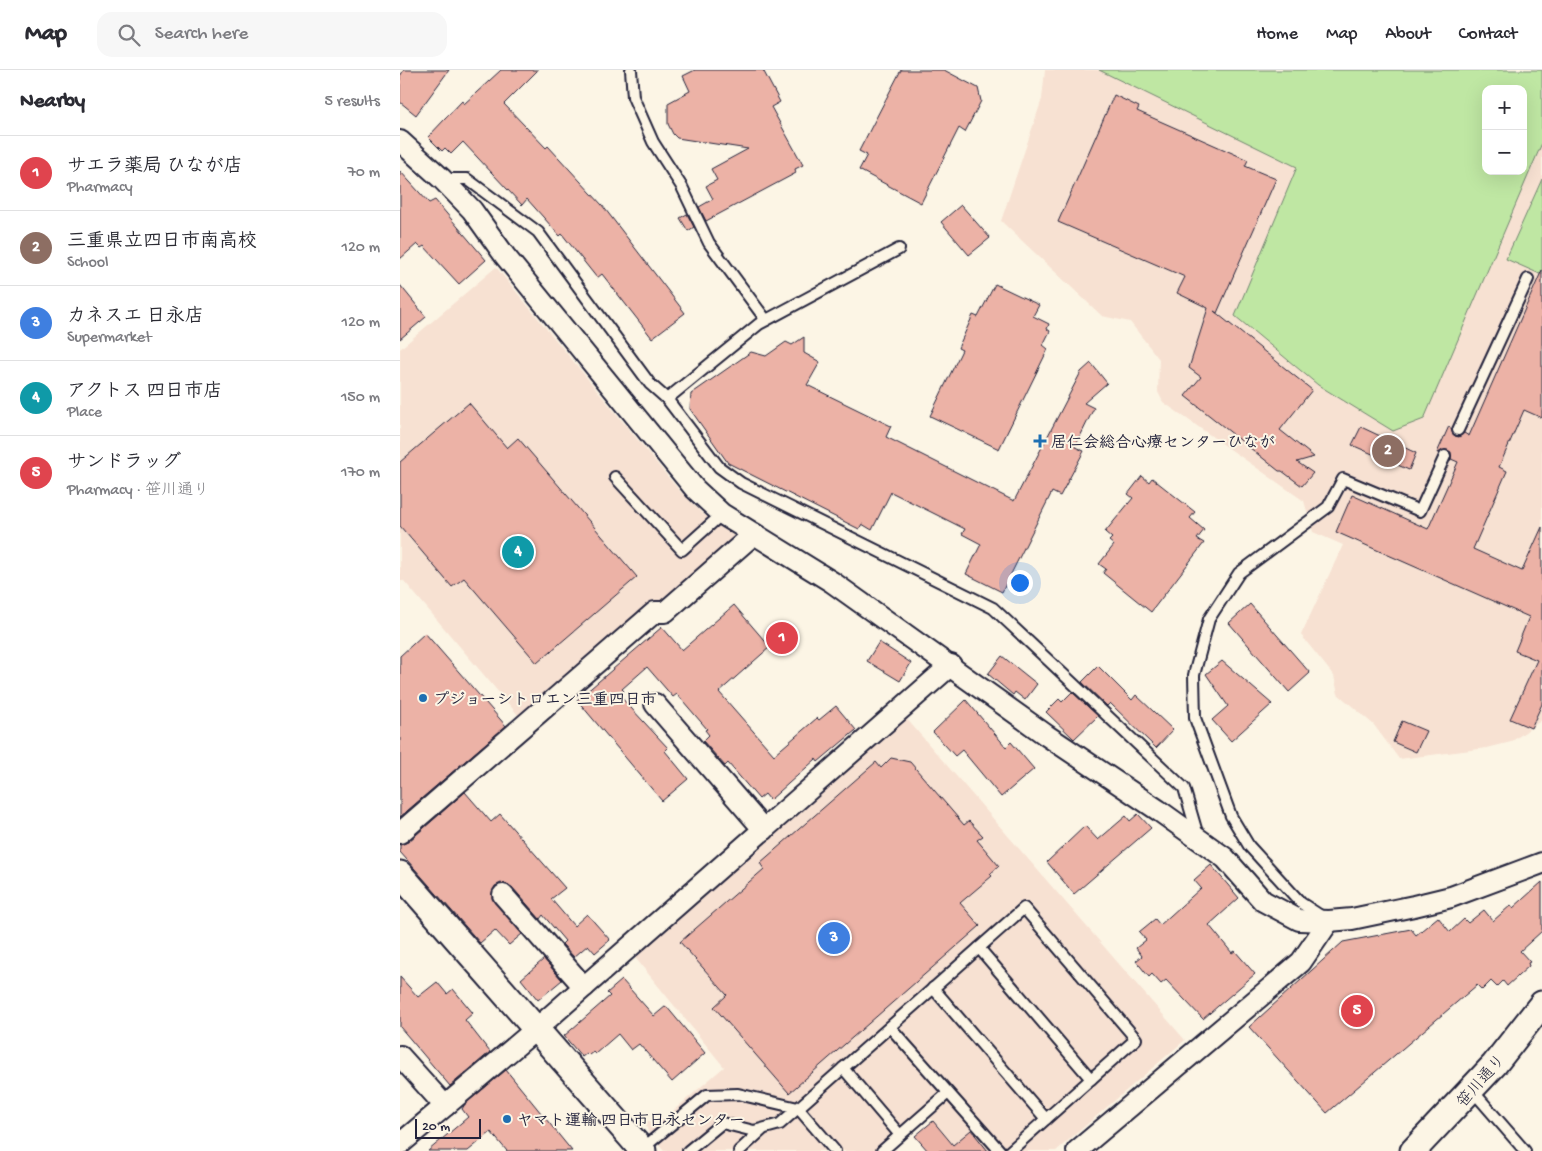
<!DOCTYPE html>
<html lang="en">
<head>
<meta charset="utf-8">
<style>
  :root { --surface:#fff; --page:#f7f7f7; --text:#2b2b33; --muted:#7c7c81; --line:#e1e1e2; --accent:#1f6fb2 }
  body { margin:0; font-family:"Gochi Hand","Klee One",sans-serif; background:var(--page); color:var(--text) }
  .controls { position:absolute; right:15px; top:15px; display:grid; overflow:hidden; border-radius:10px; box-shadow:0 5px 20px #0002 }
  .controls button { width:45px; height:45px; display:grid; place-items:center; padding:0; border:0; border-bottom:1px solid var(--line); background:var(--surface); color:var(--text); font:25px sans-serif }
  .scale { position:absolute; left:15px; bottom:12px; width:66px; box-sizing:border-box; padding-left:5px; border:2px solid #22223b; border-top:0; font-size:14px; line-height:18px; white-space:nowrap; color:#22223b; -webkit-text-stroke:4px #fcf5e5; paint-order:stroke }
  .you { position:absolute; left:619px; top:512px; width:18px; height:18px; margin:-12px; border:4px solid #fff; border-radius:50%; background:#1a73e8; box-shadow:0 0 0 8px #1a73e833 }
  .badge { display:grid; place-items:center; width:32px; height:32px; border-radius:50%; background:var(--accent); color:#fff; font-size:16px; font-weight:700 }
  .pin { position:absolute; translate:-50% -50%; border:2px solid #fff; box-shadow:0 1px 5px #0006 }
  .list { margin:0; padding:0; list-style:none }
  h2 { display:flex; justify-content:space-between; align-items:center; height:65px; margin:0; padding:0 20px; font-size:21px }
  h2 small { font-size:16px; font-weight:400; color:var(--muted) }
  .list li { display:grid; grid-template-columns:32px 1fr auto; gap:15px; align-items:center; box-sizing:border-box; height:75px; padding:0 20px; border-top:1px solid var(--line) }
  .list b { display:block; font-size:19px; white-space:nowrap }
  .list p { margin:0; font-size:16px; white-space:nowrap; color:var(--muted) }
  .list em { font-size:16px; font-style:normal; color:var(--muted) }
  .icon { flex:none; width:28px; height:28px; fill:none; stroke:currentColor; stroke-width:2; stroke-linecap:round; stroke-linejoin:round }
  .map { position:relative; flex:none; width:1142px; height:1081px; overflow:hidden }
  header { display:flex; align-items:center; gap:30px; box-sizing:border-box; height:70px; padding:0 25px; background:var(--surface); border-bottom:1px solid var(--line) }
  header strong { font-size:24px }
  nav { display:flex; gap:28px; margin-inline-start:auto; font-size:18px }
  .search { width:350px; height:45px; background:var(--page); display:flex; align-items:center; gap:12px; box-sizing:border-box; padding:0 18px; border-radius:15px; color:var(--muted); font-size:19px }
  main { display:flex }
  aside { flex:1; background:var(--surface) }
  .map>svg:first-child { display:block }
  .built { fill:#f7e1d2; fill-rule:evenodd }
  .green { fill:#bfe7a3; stroke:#70846f; fill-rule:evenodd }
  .building { fill:#ecb2a6; stroke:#22223b }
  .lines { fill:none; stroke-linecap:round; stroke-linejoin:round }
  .service-casing { stroke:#22223b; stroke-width:14 }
  .minor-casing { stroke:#22223b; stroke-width:24 }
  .tertiary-casing { stroke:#22223b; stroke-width:29 }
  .service { stroke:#fcf5e5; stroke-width:10 }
  .minor { stroke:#fcf5e5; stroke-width:20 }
  .tertiary { stroke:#fcf5e5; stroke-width:25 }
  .poi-dot { fill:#1f6fb2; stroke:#fcf5e5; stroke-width:2 }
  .labels { text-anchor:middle; stroke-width:4; stroke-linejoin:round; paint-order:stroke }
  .poi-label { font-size:16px; font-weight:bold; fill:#22223b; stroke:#fcf5e5; text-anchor:start }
  .street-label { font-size:16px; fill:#22223b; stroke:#fcf5e5 }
</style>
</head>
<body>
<header>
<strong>Map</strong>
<div class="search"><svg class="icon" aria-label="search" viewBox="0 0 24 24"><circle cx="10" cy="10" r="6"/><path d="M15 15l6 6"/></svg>Search here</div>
<nav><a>Home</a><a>Map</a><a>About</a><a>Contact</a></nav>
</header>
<main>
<aside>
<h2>Nearby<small>5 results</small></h2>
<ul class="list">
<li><span class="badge" style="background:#e0444e">1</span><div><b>サエラ薬局 ひなが店</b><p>Pharmacy</p></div><em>70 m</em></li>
<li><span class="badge" style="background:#8d6e63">2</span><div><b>三重県立四日市南高校</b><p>School</p></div><em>120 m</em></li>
<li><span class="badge" style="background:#3f7fe0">3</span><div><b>カネスエ 日永店</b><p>Supermarket</p></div><em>120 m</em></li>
<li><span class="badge" style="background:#0f9aa8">4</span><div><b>アクトス 四日市店</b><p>Place</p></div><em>150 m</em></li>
<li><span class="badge" style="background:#e0444e">5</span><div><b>サンドラッグ</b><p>Pharmacy · 笹川通り</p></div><em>170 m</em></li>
</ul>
</aside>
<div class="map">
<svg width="1142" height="1081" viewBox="0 0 1142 1081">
  <rect width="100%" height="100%" fill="#fcf5e5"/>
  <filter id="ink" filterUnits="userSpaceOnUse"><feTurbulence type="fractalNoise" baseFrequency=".02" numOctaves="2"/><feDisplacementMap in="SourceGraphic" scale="10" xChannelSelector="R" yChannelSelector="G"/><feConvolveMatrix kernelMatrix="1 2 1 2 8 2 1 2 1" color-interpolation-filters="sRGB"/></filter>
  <g filter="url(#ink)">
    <!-- built -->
    <g class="built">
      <path d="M645,0H1142V650L1111,672L1087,678L999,689L974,655L938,624L934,606L901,565L943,475L913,462L904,431L763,332L758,322L759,289L730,252L702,246L601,151L642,29ZM1086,19H1123V101H1086Z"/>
      <path d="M96,197L278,419L302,443L338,469L126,644L118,645L4,511H0V279Z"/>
      <path d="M505,647L785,970L656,1081H559L529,1047L493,1081H264L249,1064L244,1050L259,1053L324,997L233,885Z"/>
    </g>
    <!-- green -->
    <g class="green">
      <path d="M699,0H1142V73L1024,349L993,361L918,315L835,246L897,97ZM1086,19H1123V101H1086Z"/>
      <path d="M1142,109V205L1106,189Z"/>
    </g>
    <!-- building -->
    <g class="building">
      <path d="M4,0H49L16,45L0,32V6Z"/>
      <path d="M101,0H138L104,34L146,78L148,76L202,135L285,243L252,268L202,204L197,208L162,164L160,166L127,129L122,135L63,72L51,84L45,78L42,81L28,67L62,31L64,34Z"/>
      <path d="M295,0H363L380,32L371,37L403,95L395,99L396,103L306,151L299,137L313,129L306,116L317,110L311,99L348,79L277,68L273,64L268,54V33L290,21L283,6Z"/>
      <path d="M501,0H544L578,18L581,31L565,62L559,58L521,133L459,100L467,85L459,81Z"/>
      <path d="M714,25L739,37L737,41L848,90L845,96L876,109L817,243L814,241L912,320L880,360L914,387L897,392L913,403L902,416L882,401H879L785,326L801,307L789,298L808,238L777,223L785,207L658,152Z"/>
      <path d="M0,101L29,133L35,130L86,190L59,214L24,176L21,178L17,174L0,189Z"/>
      <path d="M561,135L590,168L569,185L541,152Z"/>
      <path d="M287,144L294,157L288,161L280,148Z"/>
      <path d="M1142,200V348L1124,340L1099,397L1107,401L1073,479L1122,501L1142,457V634L1131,658L1110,649L1137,590L1115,581L1129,547L936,462L952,425L1028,459L1058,392L1051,389V382L1047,380L1037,383L1049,356L1055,366L1059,367L1064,363L1069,366Z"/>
      <path d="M595,214L639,235L633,246L649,254L647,259L650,261L643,275L648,279L599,379L530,346L562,280L558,278L573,245L578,247Z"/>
      <path d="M0,215L26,247L0,269Z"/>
      <path d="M404,267V283L420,292L407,315L491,356L486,367L614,431L681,302L691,293L707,313L684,333L694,338L675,377L684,381L660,426L652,422L602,522L566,504L581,474L562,464L565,459L491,422L472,460L462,454L459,459L328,393L290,339L291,324L351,282L366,286L386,272L392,275Z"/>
      <path d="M69,333L107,378L118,368L237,507L137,593L64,508L52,517L0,456V392Z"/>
      <path d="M961,357L1016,383L1009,400L952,375Z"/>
      <path d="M742,406L749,412L752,408L795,442L790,448L804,460L797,469L804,473L751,542L703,503L706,499L699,494L714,475L709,471L712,468L705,462L733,428L728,424Z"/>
      <path d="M850,534L910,603L889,622L829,553Z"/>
      <path d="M334,535L370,577L319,622L374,685L417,648L419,650L436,636L456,660L418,692L416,689L370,730L365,724L359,729L328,693L325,696L303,671L309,665L305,660L307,659L277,624L273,627L247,597L222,619L224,621L219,625L268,678L265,681L288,709L262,731L177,630L262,557L282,580Z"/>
      <path d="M25,563L106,656L0,747V586Z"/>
      <path d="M479,572L511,593L500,611L467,591Z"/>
      <path d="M602,586L637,614L625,630L615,622L613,625L588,604Z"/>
      <path d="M822,591L872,634L831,671L812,650L828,636L806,604Z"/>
      <path d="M698,596L732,630L736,625L773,660L756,678L710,633L707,636L682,612Z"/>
      <path d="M672,622L698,646L674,669L646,642L659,629L662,632Z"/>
      <path d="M566,630L606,677L611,672L634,699L601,727L562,680L555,686L533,662Z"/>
      <path d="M1002,651L1026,661L1016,682L993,672Z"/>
      <path d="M491,688L510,692L564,755L569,751L583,766L577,770L599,796L590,804L592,806L560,833L580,856L389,1023L314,937L327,925L280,872L364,799L360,793L476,692L481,698Z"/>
      <path d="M65,722L91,752L100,744L165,818L151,829L174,856L187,844L210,870L195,883L188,875L174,887L162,874L165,871L143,845L140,849L112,817L101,813L95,816L92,828L122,864L109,875L95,860L80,873L0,782V775L8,772Z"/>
      <path d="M738,744L751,758L674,824L647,792L685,756L698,770L726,746L730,751Z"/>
      <path d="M811,795L839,828L809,855L832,883L835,881L855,904L803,949L766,910L761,914L752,904L749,907L736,891L742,886L736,878L746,870L739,862L755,849L760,855L801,818L794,810Z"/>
      <path d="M1142,812V861L1120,881L1130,892L1128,893L1129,896L1107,916L1103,911L1097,917L1091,911L1082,920L1077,915L927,1043L849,957L943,872L1011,859L1016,865L1038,847L1050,862L1064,849L1068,853L1084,840L1093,851L1111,835L1113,838Z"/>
      <path d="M144,889L162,910L138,930L121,909Z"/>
      <path d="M0,907L18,927L37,912L47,924L53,919L73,943L65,950L90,982L50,1016L0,957Z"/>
      <path d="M222,910L254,946L266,936L305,983L272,1012L239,974L231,980L218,964L195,984L193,982L189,985L187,983L182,987L164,966L210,926L207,923Z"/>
      <path d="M106,1000L172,1081H107L91,1062L68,1081H28L68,1047L62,1039L65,1034Z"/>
      <path d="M533,1051L553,1075L571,1060L588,1081H528L515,1066Z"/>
    </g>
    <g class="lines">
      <!-- service casing -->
      <g class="service-casing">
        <g id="service">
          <path d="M231,0L233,27L253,72L282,117L309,173L366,250"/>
          <path d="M44,109H67L138,162L250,314L267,329L319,397L341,413L593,538L784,718L798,766"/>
          <path d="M267,329L359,254L499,179"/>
          <path d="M1058,360L1128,209"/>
          <path d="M215,407L282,480L322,444"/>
          <path d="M924,848L901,833L849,776L831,746L795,648L794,605L809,549L839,503L928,437L943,409L1020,441L1045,386"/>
          <path d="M579,878L691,1009"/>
          <path d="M533,918L646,1049"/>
          <path d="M490,957L600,1081"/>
          <path d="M443,998L500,1065"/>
          <path d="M1072,1020L1125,1081"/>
          <path d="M242,1079L307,1025L338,1024L398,1038L435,1081"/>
          <path d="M288,1081L322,1053L354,1061L380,1054L624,838L736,969L610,1081"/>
          <path d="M339,1081L362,1060"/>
          <path d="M482,1081L548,1023"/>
        </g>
      </g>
      <!-- minor casing -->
      <g class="minor-casing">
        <g id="minor">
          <path d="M0,71L42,109L72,140L105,186L295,419L322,444L432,512L646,665L758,740L825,788L863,831L899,850L929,851L952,849L1014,836L1051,827L1142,793"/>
          <path d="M255,634L364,760"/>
          <path d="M0,763L255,542H265L354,464"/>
          <path d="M103,825L184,917"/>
          <path d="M0,986L45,1036"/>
          <path d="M0,1074L135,960L551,595"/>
          <path d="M677,1081L901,892L929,851"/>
        </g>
      </g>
      <!-- tertiary casing -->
      <g class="tertiary-casing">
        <g id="tertiary">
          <path d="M0,804L243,1081"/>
          <path d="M1013,1081L1094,995L1142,934"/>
        </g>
      </g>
      <!-- service -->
      <use href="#service" class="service"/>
      <!-- minor -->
      <use href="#minor" class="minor"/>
      <!-- tertiary -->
      <use href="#tertiary" class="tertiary"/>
    </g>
  </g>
  <!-- markers -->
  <g class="poi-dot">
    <path d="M637.5 363.5h5v5h5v5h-5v5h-5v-5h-5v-5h5z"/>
    <circle cx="23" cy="628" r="5"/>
    <circle cx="107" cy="1049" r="5"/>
  </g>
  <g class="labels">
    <!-- poi labels -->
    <g class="poi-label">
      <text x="651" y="377">居仁会総合心療センターひなが</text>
      <text x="33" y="634">プジョーシトロエン三重四日市</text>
      <text x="117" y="1055">ヤマト運輸 四日市日永センター</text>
    </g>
    <!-- street labels -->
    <g class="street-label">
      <text transform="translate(1080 1010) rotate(-49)" y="6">笹川通り</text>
    </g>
  </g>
</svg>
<div class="controls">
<button>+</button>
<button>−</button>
</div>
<div class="scale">20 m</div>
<div class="you"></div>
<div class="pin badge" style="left:382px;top:568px;background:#e0444e">1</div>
<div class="pin badge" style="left:988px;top:381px;background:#8d6e63">2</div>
<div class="pin badge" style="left:434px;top:868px;background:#3f7fe0">3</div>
<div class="pin badge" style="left:118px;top:482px;background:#0f9aa8">4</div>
<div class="pin badge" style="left:957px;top:941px;background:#e0444e">5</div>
</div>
</main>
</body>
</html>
